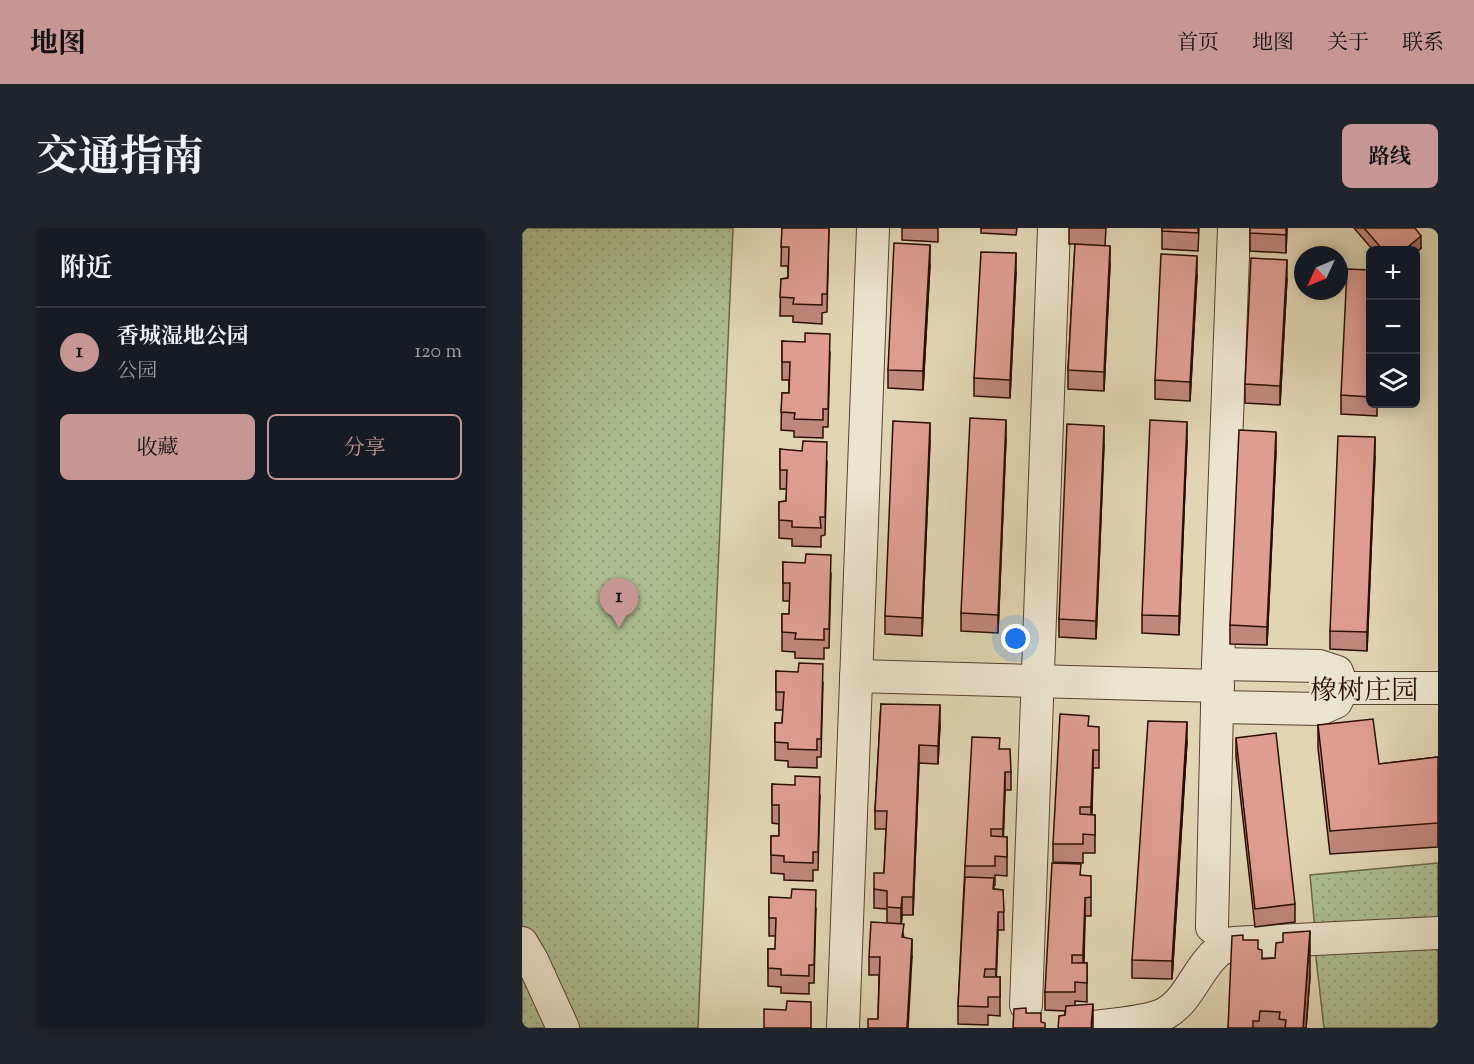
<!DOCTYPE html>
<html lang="zh">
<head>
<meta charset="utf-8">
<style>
  :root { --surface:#171b24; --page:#20242c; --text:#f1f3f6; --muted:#9ea1a6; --line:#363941; --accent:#c59692 }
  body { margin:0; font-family:"Sorts Mill Goudy","Noto Serif SC",serif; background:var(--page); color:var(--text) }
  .controls { position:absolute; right:18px; top:18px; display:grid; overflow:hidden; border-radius:9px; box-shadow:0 3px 15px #0003 }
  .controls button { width:54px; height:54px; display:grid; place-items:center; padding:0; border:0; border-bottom:2px solid var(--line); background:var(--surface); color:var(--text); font:30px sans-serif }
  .compass { position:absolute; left:772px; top:18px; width:54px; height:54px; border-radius:50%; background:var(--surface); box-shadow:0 3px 15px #0003; rotate:226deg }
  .you { position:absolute; left:494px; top:411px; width:21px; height:21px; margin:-15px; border:4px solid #fff; border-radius:50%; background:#1a73e8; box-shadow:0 0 0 9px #1a73e833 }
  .badge { display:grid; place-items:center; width:39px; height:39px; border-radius:50%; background:var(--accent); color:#111; font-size:20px; font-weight:700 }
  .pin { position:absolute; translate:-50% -50px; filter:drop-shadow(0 2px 3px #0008) }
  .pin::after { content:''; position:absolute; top:32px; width:21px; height:18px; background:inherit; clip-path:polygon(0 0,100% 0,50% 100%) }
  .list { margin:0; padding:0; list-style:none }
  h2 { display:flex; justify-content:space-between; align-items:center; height:78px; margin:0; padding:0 24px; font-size:26px }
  h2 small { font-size:20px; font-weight:400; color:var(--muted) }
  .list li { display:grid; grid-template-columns:39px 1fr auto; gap:18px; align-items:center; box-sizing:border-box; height:90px; padding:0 24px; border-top:2px solid var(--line) }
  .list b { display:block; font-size:22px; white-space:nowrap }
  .list p { margin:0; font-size:20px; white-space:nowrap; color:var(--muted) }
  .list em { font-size:20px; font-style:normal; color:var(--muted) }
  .actions { display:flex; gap:12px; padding:18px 24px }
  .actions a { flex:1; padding:14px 0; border:2px solid var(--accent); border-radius:9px; text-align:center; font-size:21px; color:var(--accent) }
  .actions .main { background:var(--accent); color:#111 }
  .icon { flex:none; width:33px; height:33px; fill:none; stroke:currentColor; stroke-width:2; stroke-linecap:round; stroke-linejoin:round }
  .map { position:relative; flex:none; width:916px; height:800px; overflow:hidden; border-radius:9px }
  header { display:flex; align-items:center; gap:36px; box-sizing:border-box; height:84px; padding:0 30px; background:var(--accent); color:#111 }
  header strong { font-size:28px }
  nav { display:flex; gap:33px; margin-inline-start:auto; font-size:21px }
  .intro { display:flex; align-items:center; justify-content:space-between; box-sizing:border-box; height:144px; padding:0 36px }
  h1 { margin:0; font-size:42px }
  .button { padding:15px 27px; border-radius:9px; background:var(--accent); color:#111; font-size:21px; font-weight:700 }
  main { display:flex; gap:36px; padding:0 36px }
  aside { flex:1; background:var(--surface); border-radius:9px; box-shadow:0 3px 15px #0003 }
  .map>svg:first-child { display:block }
  .green { fill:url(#green-dots); stroke:#6b664a; stroke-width:1.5 }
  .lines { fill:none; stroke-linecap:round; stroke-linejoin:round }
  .minor-casing { stroke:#583f2e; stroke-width:34 }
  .minor { stroke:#ebe4ce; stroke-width:32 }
  .wall { fill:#c0877d; stroke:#2a0d02; stroke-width:1.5 }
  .shaded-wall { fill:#9c6e66; stroke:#2a0d02; stroke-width:1.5 }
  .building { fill:#df9d91; stroke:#2a0d02; stroke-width:1.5 }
  .labels { text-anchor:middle; stroke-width:4.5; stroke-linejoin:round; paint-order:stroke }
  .neighbourhood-label { font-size:27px; fill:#2a0d02; stroke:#ebe4ce }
</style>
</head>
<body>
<header>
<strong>地图</strong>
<nav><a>首页</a><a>地图</a><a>关于</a><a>联系</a></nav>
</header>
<div class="intro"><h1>交通指南</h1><a class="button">路线</a></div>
<main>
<aside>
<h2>附近<small></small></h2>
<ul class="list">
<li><span class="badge">1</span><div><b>香城湿地公园</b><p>公园</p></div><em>120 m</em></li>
</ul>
<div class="actions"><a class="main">收藏</a><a>分享</a></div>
</aside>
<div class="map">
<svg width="916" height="800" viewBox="0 0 916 800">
  <defs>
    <pattern id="green-dots" width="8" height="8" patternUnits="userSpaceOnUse" patternTransform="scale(1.5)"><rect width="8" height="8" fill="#acbe91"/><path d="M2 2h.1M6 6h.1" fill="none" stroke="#94a27b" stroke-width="1.8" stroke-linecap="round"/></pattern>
  </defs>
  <rect width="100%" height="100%" fill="#e0d5b3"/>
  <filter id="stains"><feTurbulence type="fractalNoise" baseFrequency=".00333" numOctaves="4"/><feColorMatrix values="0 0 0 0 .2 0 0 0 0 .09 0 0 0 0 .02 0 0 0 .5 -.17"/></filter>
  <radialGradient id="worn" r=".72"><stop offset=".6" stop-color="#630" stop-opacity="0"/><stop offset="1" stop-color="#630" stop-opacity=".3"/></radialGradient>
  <!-- green -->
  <g class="green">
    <path d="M0,0H211L176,800H0Z"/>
    <path d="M916,635V696L793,702L788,647Z"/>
    <path d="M916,715V800H802L793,721Z"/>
  </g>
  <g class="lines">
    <!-- minor casing -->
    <g class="minor-casing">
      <g id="minor">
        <path d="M696,436L797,438L815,444L821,460"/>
        <path d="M334,448L696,458"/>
        <path d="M821,460H916"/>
        <path d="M696,479L798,481L814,474L821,460"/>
        <path d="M690,699L696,436L712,0"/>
        <path d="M0,715L10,732L41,800"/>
        <path d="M504,777L532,0"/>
        <path d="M321,800L351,0"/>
        <path d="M562,800C583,797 627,795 644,785C667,772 675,741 695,724C700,720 706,718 711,715L916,705"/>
      </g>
    </g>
    <!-- minor -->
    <use href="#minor" class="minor"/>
  </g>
  <!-- wall -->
  <g class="wall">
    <path d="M260,0H307L305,84L300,85V96L271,94V88H258L259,51L266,50V38H259Z"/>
    <path d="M380,0H416V14L380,12Z"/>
    <path d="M459,0H495L494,7L459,5Z"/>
    <path d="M547,0H584L583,18L588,36L582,163L546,161V142L553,16H547Z"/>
    <path d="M640,0H677L676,23L640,21Z"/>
    <path d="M728,0H765L764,25L728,23Z"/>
    <path d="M832,0H893L899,20L894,25V22H851Z"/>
    <path d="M408,36L401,162L366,160V142Z"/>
    <path d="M849,42V176H855V188L819,186V167Z"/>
    <path d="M494,44L488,170L452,168V150Z"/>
    <path d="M675,47L668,173L633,171V152Z"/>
    <path d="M765,50L758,177L723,175V156Z"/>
    <path d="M260,113L308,124L306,199H301V210L272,209V203L259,202L260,165H267V152H260Z"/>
    <path d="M484,210L476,405L439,403V385Z"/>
    <path d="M665,212L657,407L620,405V387Z"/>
    <path d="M408,213L400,408L363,406V388Z"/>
    <path d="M582,216L574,411L537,409V391Z"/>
    <path d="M258,221L305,233L303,307L299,308V319L270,318V311L257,310V274L264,273L265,261H258Z"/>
    <path d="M754,222L745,417L708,416V397Z"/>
    <path d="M853,228L845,423L808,421V403Z"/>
    <path d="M261,334L309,345L307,420H302V431L273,430V424L260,423V386H267L268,373H261Z"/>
    <path d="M254,443L301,454L299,529H295V540L266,539V533L253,532V495H260L261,482H254Z"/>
    <path d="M359,476L418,496L416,536L397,535L391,687H380L379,696L382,710L390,729L356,791L357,747H347V729L365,695V681L352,680V661L362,645L364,601H353V583Z"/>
    <path d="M796,497L857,536L916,529V619L808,626L796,520Z"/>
    <path d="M567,499L577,522V540H571L570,587H573V625H561V635L531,634V616Z"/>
    <path d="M714,510L773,676V694L733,699L714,529Z"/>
    <path d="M665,513L650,751L610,750V732Z"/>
    <path d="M478,521L489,544V562H483L481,609H485V648L473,647V657H472V661L481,662L482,702H476L474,749H478V788L466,787V797L436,796V778L443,638Z"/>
    <path d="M250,556L298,567L296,642H291V653L262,652V646L249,645V608H257V596L250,595Z"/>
    <path d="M559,647L569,669V688H563L562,735H565V774L553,773V777L571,800L543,787V783L523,782V764Z"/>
    <path d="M247,669L294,680L292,755H287V766L259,765V759L246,758V721H253L254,708H247Z"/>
    <path d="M721,712L736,721L740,731L788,748L784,800H706Z"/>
  </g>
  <!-- shaded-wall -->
  <g class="shaded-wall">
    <path d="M764,0H765L764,25Z"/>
    <path d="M899,8V20L894,25V22H882Z"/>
    <path d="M408,17V36L401,162V143Z"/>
    <path d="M588,18V36L582,163V144Z"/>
    <path d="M494,25V44L488,170V152Z"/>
    <path d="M675,28V47L668,173V154Z"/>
    <path d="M765,32V50L758,177V158Z"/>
    <path d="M484,192V210L476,405V387Z"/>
    <path d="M665,194V212L657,407V388Z"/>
    <path d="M408,195V213L400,408V390Z"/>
    <path d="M582,198V216L574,411V393Z"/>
    <path d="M754,204V222L745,417V399Z"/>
    <path d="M853,209V228L845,423V404Z"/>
    <path d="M418,477V496L416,536V518Z"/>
    <path d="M665,494V513L650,751V733Z"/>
    <path d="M397,517V535L391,687V669Z"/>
    <path d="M571,522V540L569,597V579Z"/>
    <path d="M483,544V562L481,620V601Z"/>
    <path d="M380,669V687L379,699V680Z"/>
    <path d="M563,670V688L561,746V727Z"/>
    <path d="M476,684V702L474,760V741Z"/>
    <path d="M788,703V748L784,800H781Z"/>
    <path d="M390,711V729L386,800H385Z"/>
    <path d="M571,776V800H569Z"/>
  </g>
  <!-- building -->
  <g class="building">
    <path d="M260,0H307L305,66H300V77L271,76L272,70L258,69L259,51L266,50L267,19H259Z"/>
    <path d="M640,0H676V5L640,3Z"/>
    <path d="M728,0H764V7L728,5Z"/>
    <path d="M842,0H893L899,8L882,22H861Z"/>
    <path d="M372,15L408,17L401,143L366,142Z"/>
    <path d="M553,16L588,18L582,144L546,142Z"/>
    <path d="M459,24L494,25L488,152L452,150Z"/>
    <path d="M639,26L675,28L668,154L633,152Z"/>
    <path d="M729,30L765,32L758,158L723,156Z"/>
    <path d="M825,41L849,42V169L819,167Z"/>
    <path d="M283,105L308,106L306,181H301V192L272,191L273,185L259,184L260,165H267L268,134H260V113L283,114Z"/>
    <path d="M448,190L484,192L476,387L439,385Z"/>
    <path d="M628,192L665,194L657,388L620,387Z"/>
    <path d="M371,193L408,195L400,390L363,388Z"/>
    <path d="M545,196L582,198L574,393L537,391Z"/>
    <path d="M717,202L754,204L745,399L708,397Z"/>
    <path d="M816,208L853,209L845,404L808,403Z"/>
    <path d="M281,213L305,214L303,289H298L299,300L270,299V293L257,292V274L264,273L265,242H258V221L280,223Z"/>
    <path d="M284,326L309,327L307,401H302V412L273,411L274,405L260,404V386H267L268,355H261V334L283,335Z"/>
    <path d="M277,435L301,436L299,511H295V522L266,521V515L253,514V495H260L262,464H254V443L276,444Z"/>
    <path d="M359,476L418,477L416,518L397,517L391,669H380L379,680L365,679V663L352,661V645H362L365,583H353Z"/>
    <path d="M538,486L567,488L566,498L577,499V522H571L569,579H558V586L573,587V607L561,606V616H531Z"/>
    <path d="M851,491L857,536L916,529V595L808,603L796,497Z"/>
    <path d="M626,493L665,494L650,733L610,732Z"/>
    <path d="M754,505L773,676L733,681L714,510Z"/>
    <path d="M450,509L478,510L477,521H488L489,544H483L481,601H469V608L485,609V629L473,628V638H443Z"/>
    <path d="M273,548L298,549L296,624H291V635L262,634V628L249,627V608H257V577H250V556L273,557Z"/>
    <path d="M530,635L559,636L558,647L569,648V669L563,670L561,727H550V735H565V755L553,754V764H523Z"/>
    <path d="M443,649L472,650L471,661L481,662L482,684H476L474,741H463L462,749H478V769H466V779L436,778Z"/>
    <path d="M270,661L294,662L292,737H287V748L259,747V741L246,740V721H253L254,690H247V669L269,670Z"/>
    <path d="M349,694L382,696L380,709L390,711L385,800H346V791H356L358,729H347Z"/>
    <path d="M788,703L781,800H763L764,792L757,791L758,784L738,783L737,793H731V800H706L710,708L721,707V712H736V721L740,722V731L753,730L754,715L761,714V705Z"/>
    <path d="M265,773L289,774V800H242V781L264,782Z"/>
    <path d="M571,776L569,800H536L537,788L543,787L544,778Z"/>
    <path d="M504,780V785H519V794L523,795V800H491L492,781Z"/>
  </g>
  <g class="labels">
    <!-- neighbourhood labels -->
    <g class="neighbourhood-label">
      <text x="842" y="471">橡树庄园</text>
    </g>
  </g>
  <rect width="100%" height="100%" filter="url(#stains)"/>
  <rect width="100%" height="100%" fill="url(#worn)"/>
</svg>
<div class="controls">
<button>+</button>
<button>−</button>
<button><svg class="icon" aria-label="layers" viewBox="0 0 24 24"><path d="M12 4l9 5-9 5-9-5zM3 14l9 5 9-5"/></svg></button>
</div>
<svg class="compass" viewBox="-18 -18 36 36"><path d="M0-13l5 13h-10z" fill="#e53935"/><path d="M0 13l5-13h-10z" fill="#9ea1a6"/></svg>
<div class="you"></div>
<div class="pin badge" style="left:97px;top:400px">1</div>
</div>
</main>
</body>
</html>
